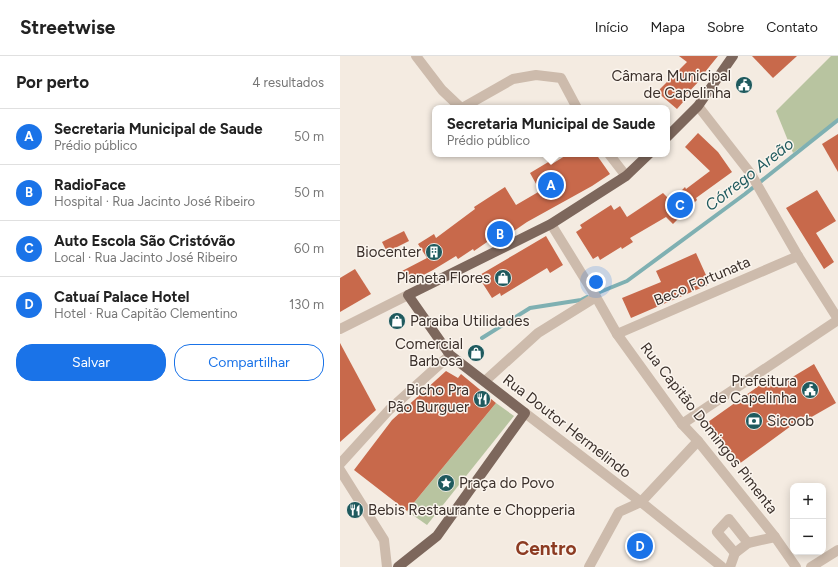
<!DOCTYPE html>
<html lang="pt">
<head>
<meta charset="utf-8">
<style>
  :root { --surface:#fff; --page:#f6f6f6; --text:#222; --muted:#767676; --line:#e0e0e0; --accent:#1a73e8 }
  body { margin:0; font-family:Figtree,sans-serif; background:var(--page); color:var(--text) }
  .controls { position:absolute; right:12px; bottom:12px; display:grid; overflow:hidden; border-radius:8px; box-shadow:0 2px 10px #0003 }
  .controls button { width:36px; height:36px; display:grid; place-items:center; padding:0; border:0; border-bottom:1px solid var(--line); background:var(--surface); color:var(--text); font:20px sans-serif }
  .you { position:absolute; left:256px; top:226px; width:14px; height:14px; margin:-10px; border:3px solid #fff; border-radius:50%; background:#1a73e8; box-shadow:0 0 0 6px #1a73e833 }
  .badge { display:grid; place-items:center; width:26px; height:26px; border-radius:50%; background:var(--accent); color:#fff; font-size:13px; font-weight:700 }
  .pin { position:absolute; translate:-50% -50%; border:2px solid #fff; box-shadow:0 1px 4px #0006 }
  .popup { position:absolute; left:92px; top:49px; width:238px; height:52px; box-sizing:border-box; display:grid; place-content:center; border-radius:8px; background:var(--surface); filter:drop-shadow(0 1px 3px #0005); font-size:13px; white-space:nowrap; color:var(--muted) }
  .popup b { font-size:15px; color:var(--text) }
  .popup::after { content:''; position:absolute; left:50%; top:100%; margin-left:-8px; border:8px solid transparent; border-top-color:var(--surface) }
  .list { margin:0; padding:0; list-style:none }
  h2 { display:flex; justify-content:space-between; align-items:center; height:52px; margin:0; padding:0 16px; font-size:17px }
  h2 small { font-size:13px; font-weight:400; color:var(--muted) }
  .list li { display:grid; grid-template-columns:26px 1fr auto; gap:12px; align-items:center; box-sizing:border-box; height:56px; padding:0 16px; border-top:1px solid var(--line) }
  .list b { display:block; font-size:15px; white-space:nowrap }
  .list p { margin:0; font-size:13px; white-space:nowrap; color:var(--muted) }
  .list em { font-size:13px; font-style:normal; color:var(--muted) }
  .actions { display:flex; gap:8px; padding:12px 16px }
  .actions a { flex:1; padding:9px 0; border:1px solid var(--accent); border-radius:16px; text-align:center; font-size:14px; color:var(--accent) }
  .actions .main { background:var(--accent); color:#fff }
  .map { position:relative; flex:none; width:498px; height:511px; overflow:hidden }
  header { display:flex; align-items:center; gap:24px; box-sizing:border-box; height:56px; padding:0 20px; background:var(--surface); border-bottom:1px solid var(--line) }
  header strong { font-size:19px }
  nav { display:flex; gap:22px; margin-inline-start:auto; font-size:14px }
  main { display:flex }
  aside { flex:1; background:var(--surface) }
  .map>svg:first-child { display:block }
  .green { fill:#b8c4a0 }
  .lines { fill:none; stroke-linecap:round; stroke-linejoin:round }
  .stream { stroke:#7fb0b2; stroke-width:4 }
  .building { fill:#c8694b }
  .minor { stroke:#cdbbac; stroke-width:10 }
  .major { stroke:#7d675c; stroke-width:10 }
  .labels { text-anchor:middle; stroke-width:3; stroke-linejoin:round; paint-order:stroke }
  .poi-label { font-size:15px; fill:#3b302b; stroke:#fbf5ee; text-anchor:end }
  .street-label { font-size:15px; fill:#3b302b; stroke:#fbf5ee }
  .water-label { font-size:16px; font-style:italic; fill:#1f5a5e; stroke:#fbf5ee }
  .district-label { font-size:19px; font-weight:bold; fill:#8c3b22; stroke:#fbf5ee }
</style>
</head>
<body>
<header>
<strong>Streetwise</strong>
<nav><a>Início</a><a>Mapa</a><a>Sobre</a><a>Contato</a></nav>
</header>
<main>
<aside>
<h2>Por perto<small>4 resultados</small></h2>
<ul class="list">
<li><span class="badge">A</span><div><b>Secretaria Municipal de Saude</b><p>Prédio público</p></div><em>50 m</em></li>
<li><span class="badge">B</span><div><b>RadioFace</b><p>Hospital · Rua Jacinto José Ribeiro</p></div><em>50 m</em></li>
<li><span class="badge">C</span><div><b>Auto Escola São Cristóvão</b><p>Local · Rua Jacinto José Ribeiro</p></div><em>60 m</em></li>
<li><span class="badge">D</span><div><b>Catuaí Palace Hotel</b><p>Hotel · Rua Capitão Clementino</p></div><em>130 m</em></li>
</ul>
<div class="actions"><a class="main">Salvar</a><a>Compartilhar</a></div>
</aside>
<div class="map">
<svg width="498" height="511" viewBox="0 0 498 511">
  <rect width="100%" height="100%" fill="#f4ebe1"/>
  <!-- green -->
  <g class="green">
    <path d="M491,0H498V64L453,97L436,55Z"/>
    <path d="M156,347L174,360L87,469L67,455Z"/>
  </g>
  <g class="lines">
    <!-- stream -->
    <g class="stream">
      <path d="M255,238L287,225L405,138L498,64"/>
      <path d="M142,282L190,252L241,244L247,241"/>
    </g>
  </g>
  <!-- building -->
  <g class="building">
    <path d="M339,0H378L361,21L362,22L342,43L344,45L337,53L317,36L347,6Z"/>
    <path d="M412,0H457L433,22Z"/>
    <path d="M358,77L378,96L392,116L356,142L357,144L333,168L326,161L290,182L293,186L282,193L281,191L260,204L258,200L253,203L236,176L242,172L240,169L271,149L274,154L280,150L287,161L323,137L331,145L345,131L346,133L370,115L345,91Z"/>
    <path d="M498,78V116L482,88Z"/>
    <path d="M228,98H256L270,118L252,130L187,166L171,177L170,176L155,185L153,182L134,195L133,193L118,203L116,200L93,214L68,227L62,215L87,202L78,188L94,178L96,182L135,153L134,151L165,131L176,149L200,135L190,117L210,105L212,108Z"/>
    <path d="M477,134L496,165L476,177L494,206L484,213L446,152Z"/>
    <path d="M64,175L69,185L47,196L42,186Z"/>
    <path d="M206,180L223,209L210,217L207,212L161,240L160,237L152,242L138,220Z"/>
    <path d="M356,197L370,228L291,262L282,242L321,226L316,215Z"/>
    <path d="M15,213L31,238L0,256V222Z"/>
    <path d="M0,287L36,354L0,386Z"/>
    <path d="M474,308L496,347L468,363L466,359L399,408L368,366L430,322L436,331Z"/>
    <path d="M106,315L118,322L121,318L156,347L67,455L14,414L52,364Z"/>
  </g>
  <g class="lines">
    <!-- minor -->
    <g class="minor">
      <path d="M76,0L102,34L121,52"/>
      <path d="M358,50L411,118L458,200L498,263"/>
      <path d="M122,52L173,23L196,19L221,22L237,52"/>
      <path d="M269,98L286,120"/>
      <path d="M211,168L256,241L277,278L342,368L358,385L435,481L456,511"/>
      <path d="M0,273L68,239"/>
      <path d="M277,278L458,200"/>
      <path d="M145,325L198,277L256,241"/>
      <path d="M185,357L301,446L382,511"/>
      <path d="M342,368L498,264"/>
      <path d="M0,408L49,354L110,299"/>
      <path d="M0,414L44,484L47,511"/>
      <path d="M395,497L377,476L389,463L408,487"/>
      <path d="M249,511L279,456L301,446L358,385"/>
      <path d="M390,511L395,497L408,487L435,481"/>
      <path d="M471,511L498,494"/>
    </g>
    <!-- major -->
    <g class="major">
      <path d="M327,81L358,50L393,0"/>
      <path d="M58,511L97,480L185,357L110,299L68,239L211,168L286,120L309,98"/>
    </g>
  </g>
  <!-- icons -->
  <defs>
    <g id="civic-disc" transform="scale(0.9)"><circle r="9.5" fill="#1f5a5e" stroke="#fbf5ee"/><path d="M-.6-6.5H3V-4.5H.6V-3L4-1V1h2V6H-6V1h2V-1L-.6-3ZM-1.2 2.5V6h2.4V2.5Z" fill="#fff"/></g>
    <g id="building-disc" transform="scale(0.9)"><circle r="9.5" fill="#1f5a5e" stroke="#fbf5ee"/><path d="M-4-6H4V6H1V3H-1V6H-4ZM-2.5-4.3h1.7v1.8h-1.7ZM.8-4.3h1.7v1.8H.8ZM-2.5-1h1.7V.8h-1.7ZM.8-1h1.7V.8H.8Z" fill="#fff"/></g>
    <g id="shop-disc" transform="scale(0.9)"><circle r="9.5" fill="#1f5a5e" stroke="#fbf5ee"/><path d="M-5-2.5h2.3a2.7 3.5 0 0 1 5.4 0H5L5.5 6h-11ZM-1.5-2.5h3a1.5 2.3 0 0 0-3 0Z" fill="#fff"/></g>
    <g id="restaurant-disc" transform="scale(0.9)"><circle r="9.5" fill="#1f5a5e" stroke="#fbf5ee"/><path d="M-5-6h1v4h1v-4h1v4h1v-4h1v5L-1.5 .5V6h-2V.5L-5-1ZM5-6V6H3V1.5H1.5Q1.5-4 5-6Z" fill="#fff"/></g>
    <g id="bank-disc" transform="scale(0.9)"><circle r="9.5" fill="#1f5a5e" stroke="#fbf5ee"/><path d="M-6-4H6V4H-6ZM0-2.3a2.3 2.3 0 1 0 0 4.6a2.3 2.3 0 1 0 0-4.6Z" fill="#fff"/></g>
    <g id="sight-disc" transform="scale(0.9)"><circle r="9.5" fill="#1f5a5e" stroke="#fbf5ee"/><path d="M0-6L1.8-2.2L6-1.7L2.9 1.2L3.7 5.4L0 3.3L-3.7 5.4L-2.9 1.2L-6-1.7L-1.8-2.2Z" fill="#fff"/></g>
  </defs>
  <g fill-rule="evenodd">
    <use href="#civic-disc" x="404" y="29"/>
    <use href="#building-disc" x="94" y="196"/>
    <use href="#shop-disc" x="163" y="222"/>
    <use href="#shop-disc" x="57" y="265"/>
    <use href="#shop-disc" x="136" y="297"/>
    <use href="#civic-disc" x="470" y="334"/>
    <use href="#restaurant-disc" x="142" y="343"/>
    <use href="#bank-disc" x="414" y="365"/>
    <use href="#sight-disc" x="106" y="427"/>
    <use href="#restaurant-disc" x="15" y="454"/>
  </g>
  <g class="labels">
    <!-- poi labels -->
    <g class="poi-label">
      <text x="391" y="25">Câmara Municipal<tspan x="391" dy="17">de Capelinha</tspan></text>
      <text x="81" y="201">Biocenter</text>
      <text x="150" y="227">Planeta Flores</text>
      <text x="70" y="270" text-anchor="start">Paraiba Utilidades</text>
      <text x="123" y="293">Comercial<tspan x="123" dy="17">Barbosa</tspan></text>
      <text x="457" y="330">Prefeitura<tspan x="457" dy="17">de Capelinha</tspan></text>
      <text x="129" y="339">Bicho Pra<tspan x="129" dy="17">Pão Burguer</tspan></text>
      <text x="427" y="370" text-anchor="start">Sicoob</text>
      <text x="119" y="432" text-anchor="start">Praça do Povo</text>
      <text x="28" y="459" text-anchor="start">Bebis Restaurante e Chopperia</text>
    </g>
    <!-- street labels -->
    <g class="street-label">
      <text transform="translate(362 225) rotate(-23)" y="5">Beco Fortunata</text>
      <text transform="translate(227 370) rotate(38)" y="5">Rua Doutor Hermelindo</text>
      <text transform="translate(369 372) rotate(52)" y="5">Rua Capitão Domingos Pimenta</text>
    </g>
    <!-- water labels -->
    <g class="water-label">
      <text transform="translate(409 118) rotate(-38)" y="6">Córrego Areão</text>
    </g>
    <!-- district labels -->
    <g class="district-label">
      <text x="206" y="499">Centro</text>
    </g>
  </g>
</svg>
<div class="controls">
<button>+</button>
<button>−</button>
</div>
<div class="you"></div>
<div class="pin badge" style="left:211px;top:129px">A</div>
<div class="popup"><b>Secretaria Municipal de Saude</b>Prédio público</div>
<div class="pin badge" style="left:160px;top:178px">B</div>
<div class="pin badge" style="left:340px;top:149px">C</div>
<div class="pin badge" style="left:300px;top:490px">D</div>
</div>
</main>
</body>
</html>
